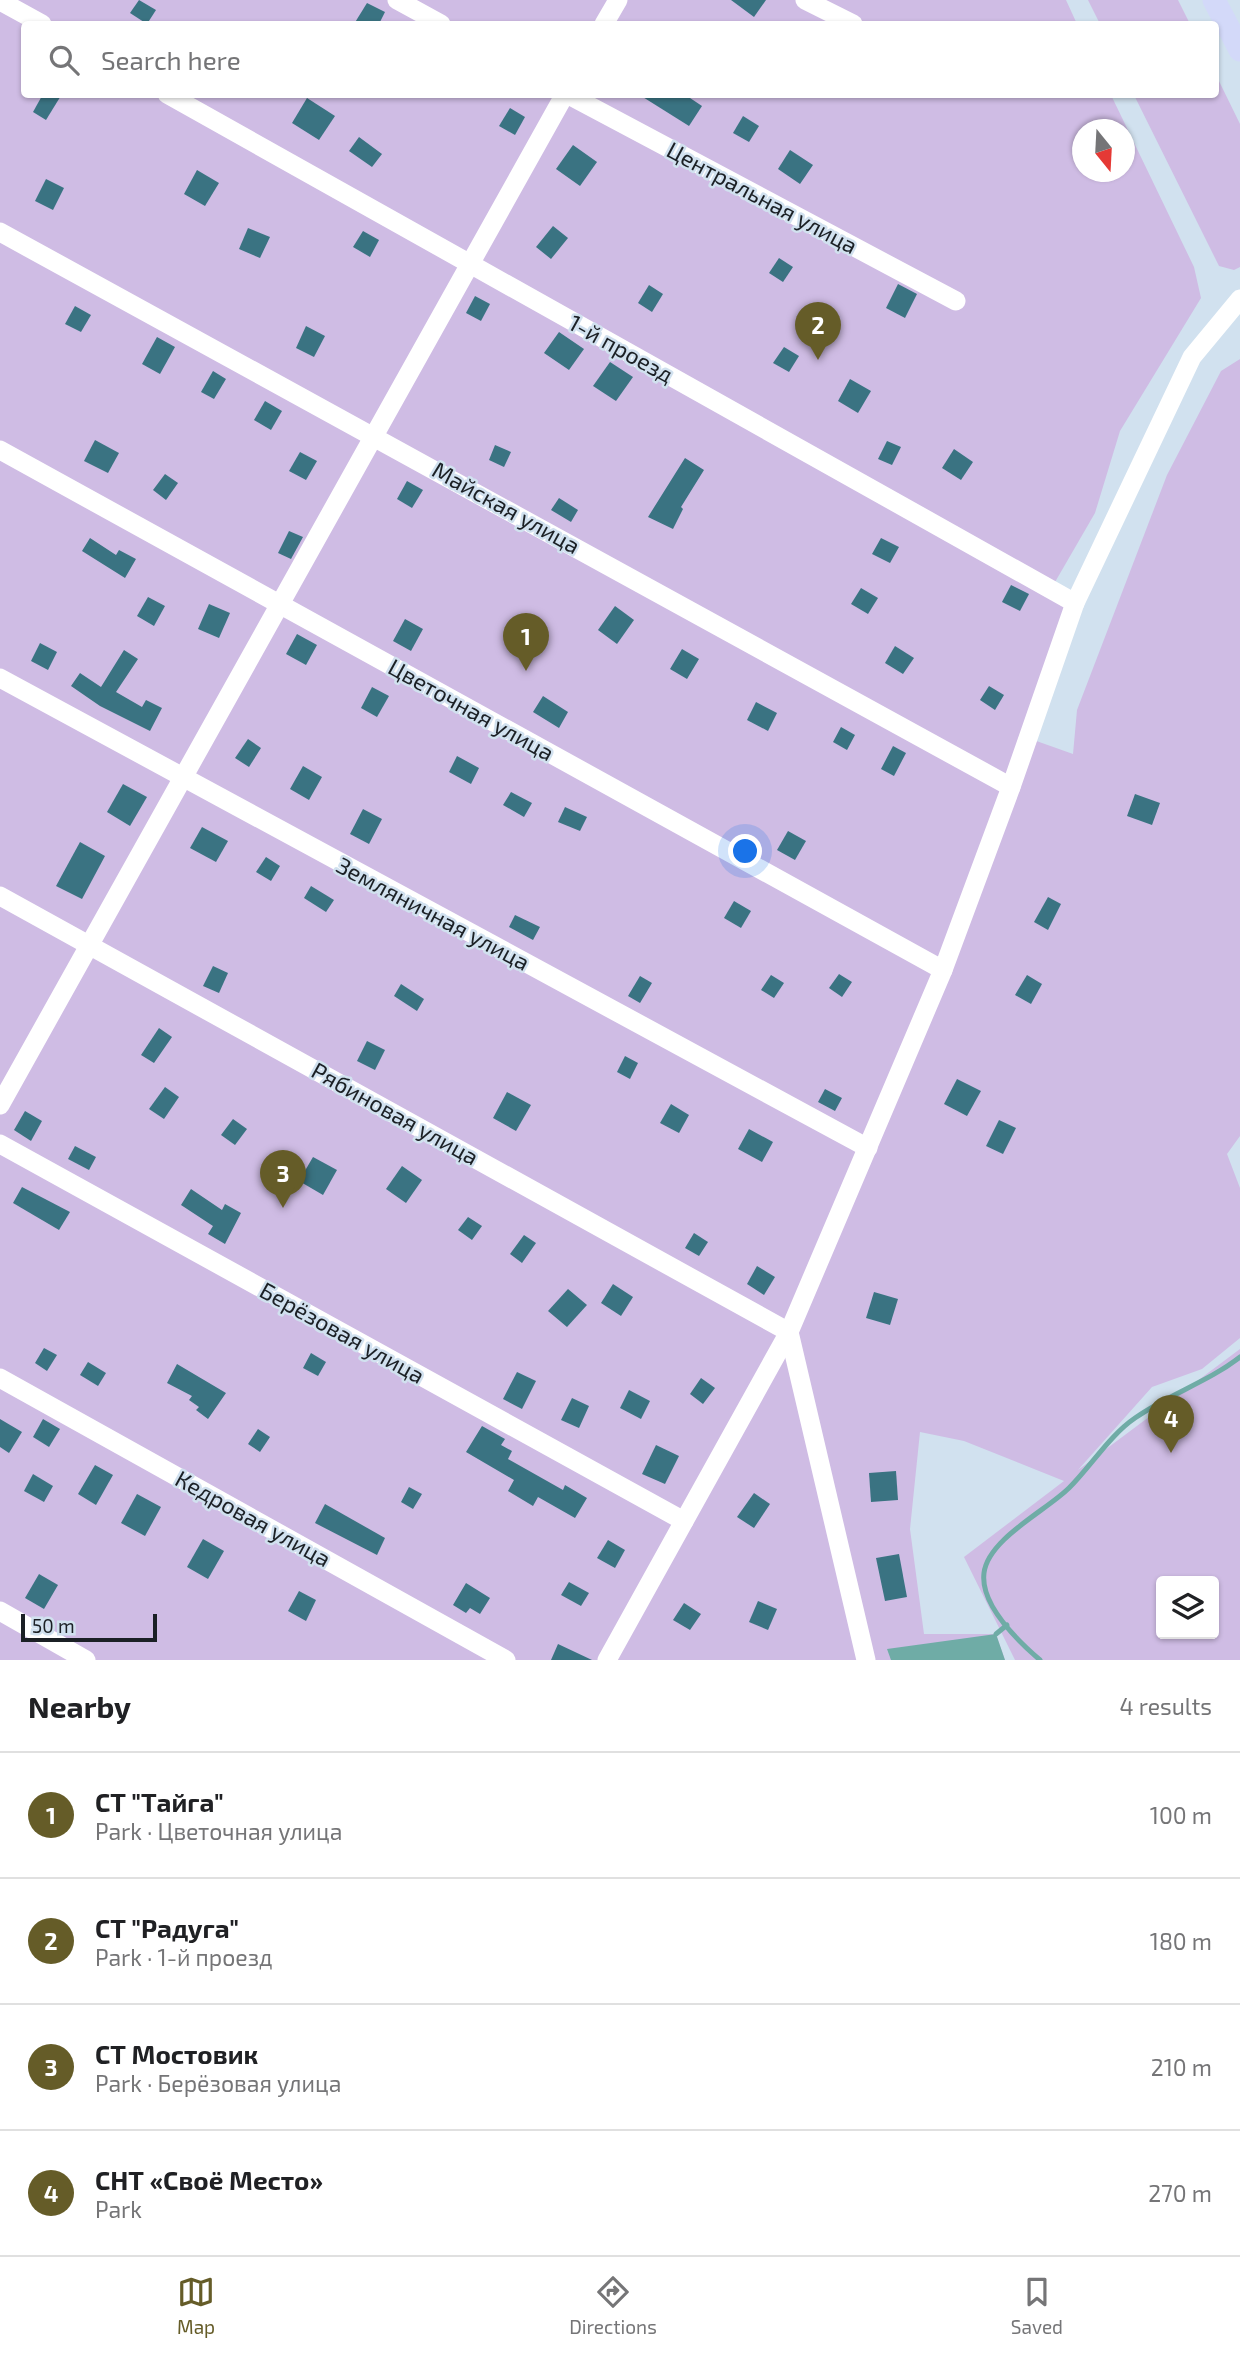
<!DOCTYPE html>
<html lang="en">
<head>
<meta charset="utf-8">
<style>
  :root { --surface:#fff; --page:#f6f6f6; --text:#202124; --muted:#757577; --line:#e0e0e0; --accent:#655c28 }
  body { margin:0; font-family:"Exo 2",sans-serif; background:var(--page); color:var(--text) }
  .controls { position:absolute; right:21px; bottom:21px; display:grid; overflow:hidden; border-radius:7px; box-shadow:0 2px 5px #0004 }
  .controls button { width:63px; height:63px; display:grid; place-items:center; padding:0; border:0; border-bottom:2px solid var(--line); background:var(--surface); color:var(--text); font:35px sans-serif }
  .compass { position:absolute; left:1072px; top:119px; width:63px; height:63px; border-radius:50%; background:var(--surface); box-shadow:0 2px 5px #0004; rotate:162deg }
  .scale { position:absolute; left:21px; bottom:18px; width:136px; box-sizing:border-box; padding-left:7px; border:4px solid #1b2025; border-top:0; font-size:19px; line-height:24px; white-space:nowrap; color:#1b2025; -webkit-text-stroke:5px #d1e1ef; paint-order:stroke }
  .you { position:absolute; left:746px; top:852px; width:24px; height:24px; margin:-18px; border:5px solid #fff; border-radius:50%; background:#1a73e8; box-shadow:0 0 0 10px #1a73e833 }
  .badge { display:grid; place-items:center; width:46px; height:46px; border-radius:50%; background:var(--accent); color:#fff; font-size:23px; font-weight:700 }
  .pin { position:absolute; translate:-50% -58px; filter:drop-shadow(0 2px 4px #0008) }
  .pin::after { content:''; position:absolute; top:37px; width:24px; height:21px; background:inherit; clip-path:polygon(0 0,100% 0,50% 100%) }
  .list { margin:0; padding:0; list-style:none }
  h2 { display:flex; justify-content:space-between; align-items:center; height:91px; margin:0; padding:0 28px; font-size:30px }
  h2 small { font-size:23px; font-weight:400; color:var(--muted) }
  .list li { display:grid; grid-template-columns:46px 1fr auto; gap:21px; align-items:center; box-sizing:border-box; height:126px; padding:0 28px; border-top:2px solid var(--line) }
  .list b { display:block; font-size:26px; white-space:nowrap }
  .list p { margin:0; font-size:23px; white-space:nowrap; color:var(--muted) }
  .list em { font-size:23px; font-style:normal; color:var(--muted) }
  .icon { flex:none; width:38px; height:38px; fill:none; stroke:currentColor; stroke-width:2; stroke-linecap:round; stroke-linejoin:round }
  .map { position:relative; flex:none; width:1240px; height:1660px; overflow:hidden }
  .search { position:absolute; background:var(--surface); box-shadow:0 2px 5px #0004; left:21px; right:21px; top:21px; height:77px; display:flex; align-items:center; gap:18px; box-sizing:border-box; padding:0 24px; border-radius:7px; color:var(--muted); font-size:26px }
  .sheet { height:595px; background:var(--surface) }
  nav { display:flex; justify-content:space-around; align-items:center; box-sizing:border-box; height:98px; border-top:2px solid var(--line); background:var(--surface); font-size:19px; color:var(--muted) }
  nav a { display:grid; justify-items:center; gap:4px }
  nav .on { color:var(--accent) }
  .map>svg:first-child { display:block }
  .green { fill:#cfbce4; fill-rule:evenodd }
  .water { fill:#6faca6 }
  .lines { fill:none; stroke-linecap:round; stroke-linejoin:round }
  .stream { stroke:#6faca6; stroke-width:5 }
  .building { fill:#3a7382 }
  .minor { stroke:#fff; stroke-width:19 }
  .major { stroke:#d3d9f9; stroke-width:23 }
  .labels { text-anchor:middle; stroke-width:5; stroke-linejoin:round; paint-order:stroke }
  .street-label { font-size:23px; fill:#1b2025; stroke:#d1e1ef }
</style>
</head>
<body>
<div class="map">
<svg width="1240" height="1660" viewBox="0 0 1240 1660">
  <rect width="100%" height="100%" fill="#d1e1ef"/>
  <!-- green -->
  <g class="green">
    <path d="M0,0H1066L1077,24H24V94L1111,95L1194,267L1201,298L1120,431L1095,513L1051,589L1075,603L1028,738L1073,754L1077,710L1167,475L1221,371L1240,359V1136L1227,1154L1240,1188V1338L1202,1369L1152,1387L1078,1470L1240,1349V1660H1015L964,1557L1064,1481L964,1441L920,1432L910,1529L924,1634H996L1005,1660H0ZM1082,130H1124V172H1082ZM1161,1581H1214V1634H1161Z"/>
    <path d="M1088,0H1178L1190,24H1100Z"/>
    <path d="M1216,75L1240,124V267L1234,270L1219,266L1134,95L1216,94Z"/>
  </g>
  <!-- water -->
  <path class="water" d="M996,1634L1005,1660H891L887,1649Z"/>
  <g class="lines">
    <!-- stream -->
    <g class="stream">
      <path d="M996,1634L1007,1625"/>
      <path d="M1040,1660C1018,1641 980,1605 984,1573C988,1539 1047,1510 1069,1488C1091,1466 1110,1435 1135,1418C1169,1394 1208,1382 1240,1357"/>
    </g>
  </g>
  <!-- building -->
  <g class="building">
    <path d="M139,0L156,10L147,24L130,13Z"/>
    <path d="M731,0H766L754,17Z"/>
    <path d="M367,3L385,12L379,24H354Z"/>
    <path d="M43,94H62L46,120L33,112Z"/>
    <path d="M638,94H684L702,106L689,126Z"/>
    <path d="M307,98L335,116L319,140L292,123Z"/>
    <path d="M510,108L525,117L515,135L499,126Z"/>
    <path d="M743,116L759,126L749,142L733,133Z"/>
    <path d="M359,137L382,154L372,167L349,151Z"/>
    <path d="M573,145L597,162L580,186L556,169Z"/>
    <path d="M790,150L813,165L800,184L778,169Z"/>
    <path d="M197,170L219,183L205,206L184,194Z"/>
    <path d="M46,179L64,188L53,210L35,201Z"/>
    <path d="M553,226L568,238L551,259L536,247Z"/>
    <path d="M248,228L270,237L260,258L239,249Z"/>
    <path d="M363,231L379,240L370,257L353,247Z"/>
    <path d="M779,258L793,267L783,282L769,273Z"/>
    <path d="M898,284L917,294L905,318L886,308Z"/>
    <path d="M649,285L663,294L652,312L638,303Z"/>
    <path d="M475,296L490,304L481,321L466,313Z"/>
    <path d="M75,306L91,315L81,332L65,324Z"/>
    <path d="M306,326L325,336L314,357L296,348Z"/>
    <path d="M559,332L584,349L569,370L544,353Z"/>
    <path d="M157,337L175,347L160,374L142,364Z"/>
    <path d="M784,347L799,356L789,372L773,363Z"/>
    <path d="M610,362L633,377L616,401L593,386Z"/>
    <path d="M213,371L226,379L214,399L201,392Z"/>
    <path d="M850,379L871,391L858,413L838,401Z"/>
    <path d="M265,401L282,411L271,430L254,420Z"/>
    <path d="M95,440L119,453L108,473L84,461Z"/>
    <path d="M887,441L901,447L892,465L878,459Z"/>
    <path d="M495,445L511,452L504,467L489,460Z"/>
    <path d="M954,449L973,462L961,480L942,468Z"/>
    <path d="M300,452L317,461L306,480L289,471Z"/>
    <path d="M685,458L704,470L681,507L683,509L673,529L648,517Z"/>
    <path d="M165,474L178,483L166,500L153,490Z"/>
    <path d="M407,481L423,490L412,508L397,499Z"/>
    <path d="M559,498L578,510L571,522L551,510Z"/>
    <path d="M289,531L303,537L291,559L278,553Z"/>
    <path d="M90,538L116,555L119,550L136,559L125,578L82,551Z"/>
    <path d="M881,538L899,547L890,563L872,554Z"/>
    <path d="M1011,585L1029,594L1020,611L1002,602Z"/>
    <path d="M861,588L878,598L868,614L851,604Z"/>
    <path d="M148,597L165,606L154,626L137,616Z"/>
    <path d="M209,604L230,613L219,638L198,629Z"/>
    <path d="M615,606L634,620L617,644L598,630Z"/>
    <path d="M405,619L423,629L411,651L393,641Z"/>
    <path d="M297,634L317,645L306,665L286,654Z"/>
    <path d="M40,643L57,652L48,670L31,661Z"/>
    <path d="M895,646L914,658L903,674L885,663Z"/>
    <path d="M682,649L699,659L687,679L670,669Z"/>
    <path d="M124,650L138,659L116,692L142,707L146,700L162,708L150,731L100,706L71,686L80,673L101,687Z"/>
    <path d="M989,686L1004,695L995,710L980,700Z"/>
    <path d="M372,687L389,696L377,717L361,708Z"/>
    <path d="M543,696L568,712L559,728L533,712Z"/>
    <path d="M756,702L777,713L768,731L747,720Z"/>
    <path d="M841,727L855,735L847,750L833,742Z"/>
    <path d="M248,739L261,748L249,767L235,758Z"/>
    <path d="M893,746L906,753L894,776L881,769Z"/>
    <path d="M457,756L479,768L471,784L449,772Z"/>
    <path d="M303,766L322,777L309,800L290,789Z"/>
    <path d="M123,784L147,797L130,826L107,812Z"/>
    <path d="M511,792L532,803L524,817L503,805Z"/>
    <path d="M1135,794L1160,803L1152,825L1127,816Z"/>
    <path d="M565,807L587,817L580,831L558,822Z"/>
    <path d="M363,809L382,819L369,844L350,834Z"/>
    <path d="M202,827L228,841L216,862L190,848Z"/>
    <path d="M788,831L806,841L795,860L777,850Z"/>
    <path d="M80,842L105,856L82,899L56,886Z"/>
    <path d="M266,857L280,866L271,881L256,872Z"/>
    <path d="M311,886L334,900L326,912L304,898Z"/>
    <path d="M1048,897L1061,904L1048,930L1034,922Z"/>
    <path d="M734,901L751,911L741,928L724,918Z"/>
    <path d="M515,915L540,927L533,940L509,927Z"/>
    <path d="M213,966L228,973L219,993L203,986Z"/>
    <path d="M839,974L852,982L842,997L829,988Z"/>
    <path d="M771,975L784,983L774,998L761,990Z"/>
    <path d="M1027,975L1042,984L1031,1004L1015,995Z"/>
    <path d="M640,976L652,983L640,1003L628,996Z"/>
    <path d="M401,984L424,999L417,1011L394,996Z"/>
    <path d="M159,1028L172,1037L154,1063L141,1055Z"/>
    <path d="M367,1041L385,1050L375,1070L357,1061Z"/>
    <path d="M625,1056L638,1063L630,1079L617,1072Z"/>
    <path d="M957,1079L981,1091L967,1116L944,1104Z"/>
    <path d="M165,1087L179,1097L164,1119L149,1109Z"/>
    <path d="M825,1089L842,1098L835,1111L818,1102Z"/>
    <path d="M507,1092L531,1105L516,1131L493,1118Z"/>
    <path d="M671,1104L689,1115L679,1133L660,1123Z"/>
    <path d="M25,1111L42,1121L31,1141L14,1130Z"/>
    <path d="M233,1119L247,1129L235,1145L221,1135Z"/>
    <path d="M999,1120L1016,1128L1003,1154L986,1146Z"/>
    <path d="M749,1129L773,1142L762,1162L738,1149Z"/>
    <path d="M75,1146L96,1157L89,1170L68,1159Z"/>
    <path d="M313,1157L337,1170L323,1195L299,1181Z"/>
    <path d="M402,1166L422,1180L406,1203L386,1189Z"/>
    <path d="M22,1187L70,1212L59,1230L13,1203Z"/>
    <path d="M191,1189L222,1210L225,1204L241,1213L225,1244L208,1234L213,1226L181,1205Z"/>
    <path d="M468,1217L482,1226L472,1240L458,1230Z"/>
    <path d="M694,1233L708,1242L699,1256L685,1248Z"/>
    <path d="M524,1235L536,1243L522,1263L510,1254Z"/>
    <path d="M757,1266L775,1277L764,1295L747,1284Z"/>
    <path d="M613,1284L633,1297L621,1316L601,1303Z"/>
    <path d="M568,1289L587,1305L567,1327L548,1311Z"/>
    <path d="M874,1292L898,1299L890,1325L866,1318Z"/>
    <path d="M44,1348L57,1355L47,1371L35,1363Z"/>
    <path d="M311,1353L326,1362L318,1376L303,1368Z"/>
    <path d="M88,1362L106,1373L98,1386L80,1375Z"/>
    <path d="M177,1364L226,1393L208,1419L196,1410L199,1407L189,1400L192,1396L167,1383Z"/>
    <path d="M517,1372L536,1381L522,1409L503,1399Z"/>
    <path d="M701,1378L715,1388L703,1404L690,1394Z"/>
    <path d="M629,1390L650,1401L641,1419L620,1408Z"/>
    <path d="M572,1398L589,1406L579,1428L561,1420Z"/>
    <path d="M0,1419L22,1432L9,1453L0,1447Z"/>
    <path d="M43,1419L60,1429L49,1447L33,1437Z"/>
    <path d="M482,1426L505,1439L501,1445L512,1451L508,1459L563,1490L565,1485L587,1498L575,1518L538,1497L533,1506L508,1491L514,1480L466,1452Z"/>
    <path d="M258,1429L270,1437L260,1452L248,1444Z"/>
    <path d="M656,1445L679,1456L665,1484L642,1474Z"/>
    <path d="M95,1465L113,1475L96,1505L78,1494Z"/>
    <path d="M896,1471L898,1500L871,1502L869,1473Z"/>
    <path d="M33,1474L53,1486L44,1502L24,1491Z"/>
    <path d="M409,1487L422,1494L413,1509L401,1502Z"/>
    <path d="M754,1493L770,1504L754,1528L737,1517Z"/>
    <path d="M137,1494L161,1507L145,1536L121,1523Z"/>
    <path d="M325,1504L385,1538L377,1555L315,1523Z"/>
    <path d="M203,1539L224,1551L208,1579L187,1567Z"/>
    <path d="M608,1540L625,1550L615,1568L597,1558Z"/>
    <path d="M899,1554L907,1597L885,1601L876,1558Z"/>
    <path d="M39,1574L58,1585L44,1609L25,1598Z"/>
    <path d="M569,1582L589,1593L581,1606L561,1595Z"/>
    <path d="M466,1583L490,1598L480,1614L470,1608L466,1613L453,1605Z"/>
    <path d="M299,1591L316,1600L306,1621L288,1611Z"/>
    <path d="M758,1601L777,1609L768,1630L749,1622Z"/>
    <path d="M684,1603L701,1614L690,1630L673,1620Z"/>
    <path d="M558,1644L592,1660H551Z"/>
  </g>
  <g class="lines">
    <!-- minor -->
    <g class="minor">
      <path d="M397,0L441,24"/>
      <path d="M805,0L853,24"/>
      <path d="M0,1L42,24"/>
      <path d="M604,24L618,0"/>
      <path d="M167,94L1075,603"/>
      <path d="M567,94L956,301"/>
      <path d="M0,232L1011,787"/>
      <path d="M0,450L943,970"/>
      <path d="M0,678L868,1148"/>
      <path d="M0,896L789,1332"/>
      <path d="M0,1105L565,94"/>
      <path d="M0,1144L684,1521"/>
      <path d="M789,1332L866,1660"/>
      <path d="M0,1378L506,1660"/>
      <path d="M0,1611L86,1660"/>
      <path d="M607,1660L789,1332L943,970L1011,787L1075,603L1192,357L1240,299"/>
    </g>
    <!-- major -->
    <path class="major" d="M1214,0L1240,50"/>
  </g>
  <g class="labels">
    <!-- street labels -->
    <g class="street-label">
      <text transform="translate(762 198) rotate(28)" y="8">Центральная улица</text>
      <text transform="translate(621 349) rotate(29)" y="8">1-й проезд</text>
      <text transform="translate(506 508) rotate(29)" y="8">Майская улица</text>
      <text transform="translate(471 710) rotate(29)" y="8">Цветочная улица</text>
      <text transform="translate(433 914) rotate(28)" y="8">Земляничная улица</text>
      <text transform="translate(395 1114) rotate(29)" y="8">Рябиновая улица</text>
      <text transform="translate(342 1333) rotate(29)" y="8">Берёзовая улица</text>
      <text transform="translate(253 1519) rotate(29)" y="8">Кедровая улица</text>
    </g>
  </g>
</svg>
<div class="controls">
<button><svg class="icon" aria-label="layers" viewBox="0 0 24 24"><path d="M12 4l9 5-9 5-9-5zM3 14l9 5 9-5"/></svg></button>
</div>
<svg class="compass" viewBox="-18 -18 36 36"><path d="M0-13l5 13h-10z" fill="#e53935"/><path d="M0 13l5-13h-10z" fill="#757577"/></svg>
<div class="scale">50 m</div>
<div class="you"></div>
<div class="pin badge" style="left:526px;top:671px">1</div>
<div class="pin badge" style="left:818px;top:360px">2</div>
<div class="pin badge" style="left:283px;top:1208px">3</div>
<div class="pin badge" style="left:1171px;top:1453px">4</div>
<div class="search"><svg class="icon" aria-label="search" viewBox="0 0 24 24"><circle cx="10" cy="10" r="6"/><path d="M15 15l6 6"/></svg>Search here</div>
</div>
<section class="sheet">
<h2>Nearby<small>4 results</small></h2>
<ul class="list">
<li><span class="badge">1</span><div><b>СТ &quot;Тайга&quot;</b><p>Park · Цветочная улица</p></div><em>100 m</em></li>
<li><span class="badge">2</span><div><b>СТ &quot;Радуга&quot;</b><p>Park · 1-й проезд</p></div><em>180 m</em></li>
<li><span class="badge">3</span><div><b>СТ Мостовик</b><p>Park · Берёзовая улица</p></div><em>210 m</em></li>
<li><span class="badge">4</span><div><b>СНТ «Своё Место»</b><p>Park</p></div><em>270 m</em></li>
</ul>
</section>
<nav>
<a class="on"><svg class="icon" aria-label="map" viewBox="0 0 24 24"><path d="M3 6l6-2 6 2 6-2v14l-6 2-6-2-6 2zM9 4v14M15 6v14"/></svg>Map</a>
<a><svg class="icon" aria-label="directions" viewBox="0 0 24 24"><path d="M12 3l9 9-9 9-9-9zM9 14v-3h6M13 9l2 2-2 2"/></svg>Directions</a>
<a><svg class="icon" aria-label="saved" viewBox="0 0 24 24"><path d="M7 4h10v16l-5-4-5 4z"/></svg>Saved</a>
</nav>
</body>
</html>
